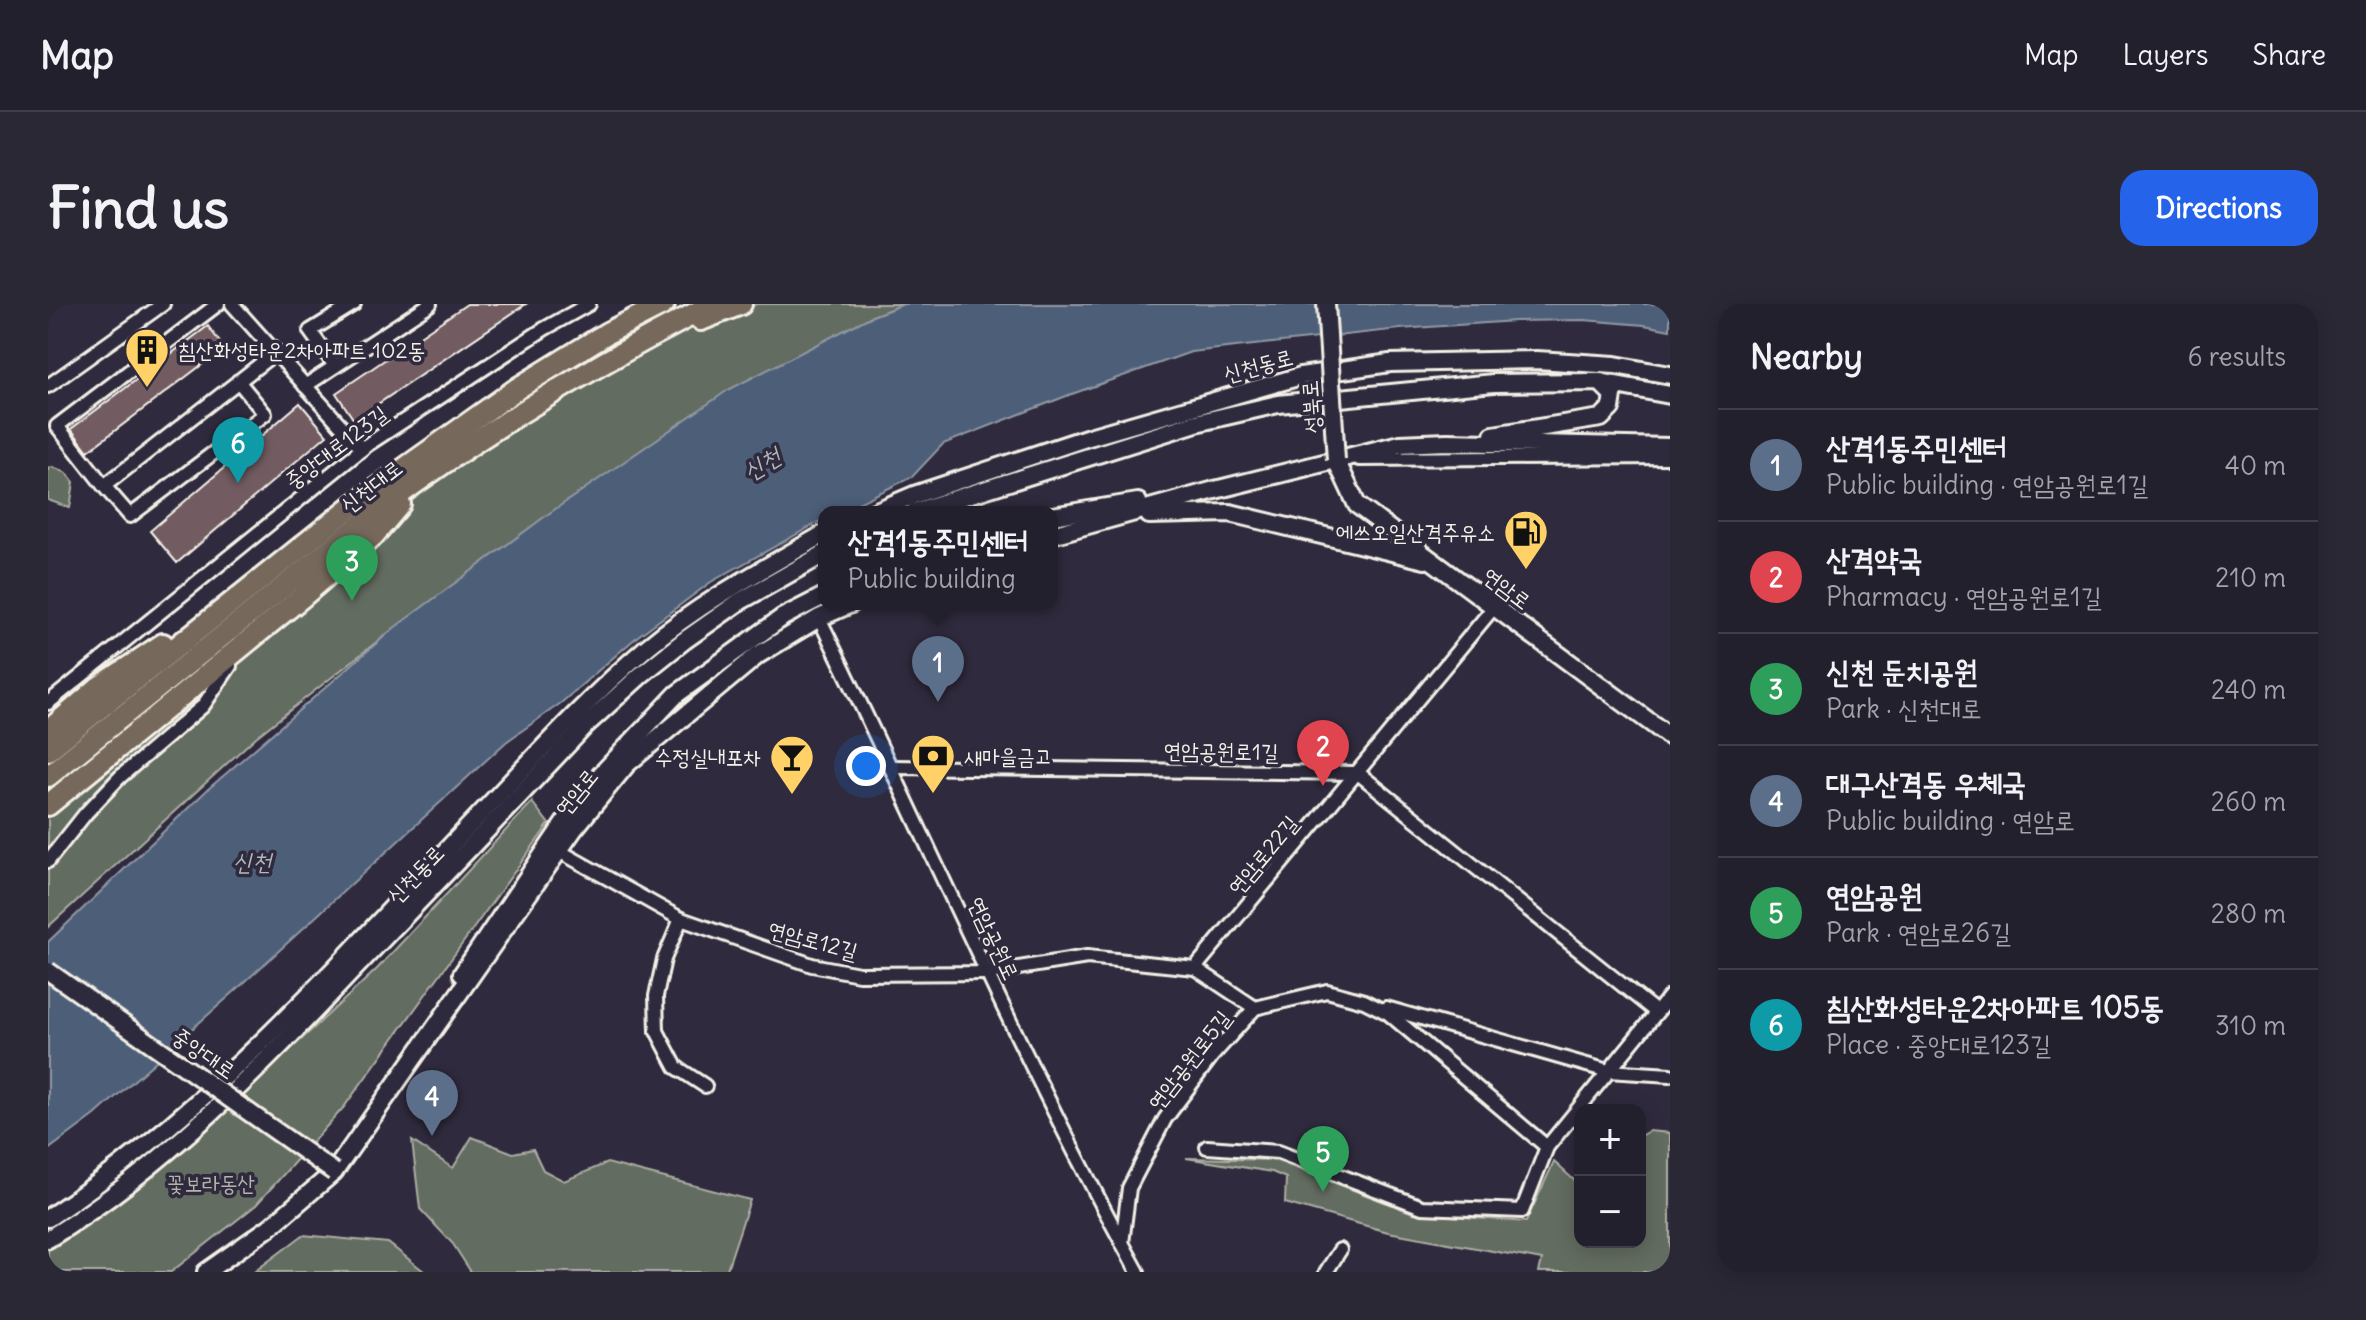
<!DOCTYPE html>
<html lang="en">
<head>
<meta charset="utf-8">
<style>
  :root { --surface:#23202e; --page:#2b2836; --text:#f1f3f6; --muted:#a3a3aa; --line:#403e4a; --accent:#2563eb }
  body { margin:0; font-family:Delius,"Poor Story",sans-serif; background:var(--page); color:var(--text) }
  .controls { position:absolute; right:24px; bottom:24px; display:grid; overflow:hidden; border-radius:16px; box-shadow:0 4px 20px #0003 }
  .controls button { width:72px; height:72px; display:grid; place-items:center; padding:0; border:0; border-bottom:2px solid var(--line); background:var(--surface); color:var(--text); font:40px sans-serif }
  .you { position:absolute; left:818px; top:462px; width:28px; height:28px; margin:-20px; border:6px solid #fff; border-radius:50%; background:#1a73e8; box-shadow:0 0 0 12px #1a73e833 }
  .badge { display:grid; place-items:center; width:52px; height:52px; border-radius:50%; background:var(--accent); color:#fff; font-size:26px; font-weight:700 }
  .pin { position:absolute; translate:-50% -66px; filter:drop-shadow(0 2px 4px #0008) }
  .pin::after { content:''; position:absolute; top:42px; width:28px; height:24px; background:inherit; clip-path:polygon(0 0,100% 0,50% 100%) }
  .popup { position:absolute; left:770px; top:202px; width:240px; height:104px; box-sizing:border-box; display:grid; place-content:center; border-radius:16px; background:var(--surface); filter:drop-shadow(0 2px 6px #0005); font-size:26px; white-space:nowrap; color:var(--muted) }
  .popup b { font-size:30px; color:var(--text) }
  .popup::after { content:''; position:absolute; left:50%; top:100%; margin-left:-16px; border:16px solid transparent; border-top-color:var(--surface) }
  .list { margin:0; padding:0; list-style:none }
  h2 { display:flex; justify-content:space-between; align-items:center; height:104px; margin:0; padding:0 32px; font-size:34px }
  h2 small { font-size:26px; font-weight:400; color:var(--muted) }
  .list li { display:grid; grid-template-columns:52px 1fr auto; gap:24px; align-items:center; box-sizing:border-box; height:112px; padding:0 32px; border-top:2px solid var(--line) }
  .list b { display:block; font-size:30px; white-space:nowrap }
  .list p { margin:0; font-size:26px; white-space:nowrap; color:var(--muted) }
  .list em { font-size:26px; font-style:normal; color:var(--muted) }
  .map { position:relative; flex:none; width:1622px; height:968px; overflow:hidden; border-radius:24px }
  header { display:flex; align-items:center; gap:48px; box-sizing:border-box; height:112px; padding:0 40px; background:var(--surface); border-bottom:2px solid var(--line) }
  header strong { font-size:38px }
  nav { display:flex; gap:44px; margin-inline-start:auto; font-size:28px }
  .intro { display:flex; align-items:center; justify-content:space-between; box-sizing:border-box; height:192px; padding:0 48px }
  h1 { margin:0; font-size:56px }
  .button { padding:20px 36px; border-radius:24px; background:var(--accent); color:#fff; font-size:28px; font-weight:700 }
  main { display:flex; gap:48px; padding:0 48px }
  aside { flex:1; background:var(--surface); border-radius:24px; box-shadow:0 4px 20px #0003 }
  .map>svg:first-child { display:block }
  .green { fill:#636c60; stroke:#acaea4; stroke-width:2 }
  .water { fill:#4e5f78; stroke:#9099a5; stroke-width:2 }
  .building { fill:#725b62; stroke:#f4f1e8; stroke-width:2 }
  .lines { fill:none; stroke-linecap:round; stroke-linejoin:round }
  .minor-casing { stroke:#f4f1e8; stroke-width:18 }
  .secondary-casing { stroke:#f4f1e8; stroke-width:22 }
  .trunk-casing { stroke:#f4f1e8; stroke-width:26 }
  .minor { stroke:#2f2a3d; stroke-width:12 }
  .secondary { stroke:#2f2a3d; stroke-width:16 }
  .trunk { stroke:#76695c; stroke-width:20 }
  .secondary-bridge-casing { stroke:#f4f1e8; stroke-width:22; stroke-linecap:butt }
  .secondary-bridge { stroke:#2f2a3d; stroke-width:16 }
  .labels { text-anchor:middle; stroke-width:7; stroke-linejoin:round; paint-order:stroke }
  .poi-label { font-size:22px; fill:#f4f1e8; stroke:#2f2a3d; text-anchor:start }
  .street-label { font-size:22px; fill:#f4f1e8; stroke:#2f2a3d }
  .park-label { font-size:22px; fill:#b3b5ab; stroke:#2f2a3d }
  .water-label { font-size:24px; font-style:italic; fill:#b2b7bb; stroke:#2f2a3d }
</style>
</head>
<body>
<header>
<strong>Map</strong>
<nav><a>Map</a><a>Layers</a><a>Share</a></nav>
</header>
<div class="intro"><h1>Find us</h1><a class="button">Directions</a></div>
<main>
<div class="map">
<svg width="1622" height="968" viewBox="0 0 1622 968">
  <rect width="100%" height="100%" fill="#2f2a3d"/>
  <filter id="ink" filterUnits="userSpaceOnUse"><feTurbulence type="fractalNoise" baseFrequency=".0125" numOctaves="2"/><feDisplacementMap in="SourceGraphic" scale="16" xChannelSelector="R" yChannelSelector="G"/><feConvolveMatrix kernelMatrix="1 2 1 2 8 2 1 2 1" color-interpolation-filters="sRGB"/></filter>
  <g filter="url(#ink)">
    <!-- green -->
    <g class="green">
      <path d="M709,0H856L822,13L340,329L208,433L0,623V510L187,327L404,156L617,29Z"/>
      <path d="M5,163L19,169L26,178L22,204L0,196V164Z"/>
      <path d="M484,498L501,520L296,803L208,901L123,968H0V947L152,830L329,665Z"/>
      <path d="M1601,827L1622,829V968H1491L1494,956L1340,928L1237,899L1238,874L1224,868L1138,854L1227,856L1365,909L1478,918L1506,858L1527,877L1532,873V938H1592V832Z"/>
      <path d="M424,833L465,849L485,845L495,866L516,877L559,859L702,896L678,968H423L405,940L372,905L364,837L405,864Z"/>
      <path d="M255,931L340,939L377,968H206Z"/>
    </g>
    <!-- water -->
    <path class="water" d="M856,0H1622V26L1596,21L1536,16L1467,17L1352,25L1143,48L1021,91L895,140L864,173L792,208H776V215L663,278L590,332L513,399L458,438L187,687L47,811L0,846V638L159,486L346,324L503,208L680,86L822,13Z"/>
    <!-- building -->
    <g class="building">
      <path d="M419,0H478L306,116L288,89Z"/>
      <path d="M160,22L176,44L40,147L23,125Z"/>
      <path d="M252,99L279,131L129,259L102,227Z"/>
    </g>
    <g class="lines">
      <!-- minor casing -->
      <g class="minor-casing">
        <g id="minor">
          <path d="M184,0L314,145"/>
          <path d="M287,62L262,27L306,0"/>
          <path d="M190,77L217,110L82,212L56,182L228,48"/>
          <path d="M0,82L115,0"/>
          <path d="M257,82L382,0"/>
          <path d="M1311,155L1622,153"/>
          <path d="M56,182L9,122L170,0"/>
          <path d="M771,314C878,531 973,756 1090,968"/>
          <path d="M0,399L319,141L496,25L541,0"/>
          <path d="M845,463L1310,469L1608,708"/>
          <path d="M511,547L633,615L764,661L811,670L940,669L1039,653L1147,664L1446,303"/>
          <path d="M0,557L38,509L72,473L155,402L182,362"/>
          <path d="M633,615L616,655L608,692L609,727L628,763L657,782"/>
          <path d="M1147,664L1207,704"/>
          <path d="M1338,704L1560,767L1622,771"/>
          <path d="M1159,843L1230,848L1374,903L1474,907L1499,843L1622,692"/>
          <path d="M1074,939L1081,884L1117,815L1164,752L1207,704L1279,687L1316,697L1340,709L1499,843"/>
          <path d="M1278,968L1292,946"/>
        </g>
      </g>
      <!-- secondary casing -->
      <g class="secondary-casing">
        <g id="secondary">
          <path d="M1445,131L1553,114L1563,104L1565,91L1552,78"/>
          <path d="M1288,156L1309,201L1622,433"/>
          <path d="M826,208L866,191L1041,133L1253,72L1342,59L1489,56L1567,61L1622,71"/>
          <path d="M866,208L1148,119L1230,100L1446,79L1552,78L1622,91"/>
          <path d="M1101,211L1182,209L1377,256"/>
          <path d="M1004,212L1090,198"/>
          <path d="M1004,231L1163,187L1352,140L1399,138L1622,143"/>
          <path d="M414,670L540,484L629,390L735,313L776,292"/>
          <path d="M0,914C169,802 301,648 440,502C491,448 542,392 598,344C652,299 715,265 776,230"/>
          <path d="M0,935C119,862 214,762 309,662C386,582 463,501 539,420L593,371L637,336L691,298L776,250"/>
          <path d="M158,968L222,923L286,868L526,525L579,460L710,351L771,314L803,300"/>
        </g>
      </g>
      <!-- trunk casing -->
      <g class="trunk-casing">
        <g id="trunk">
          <path d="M653,16L693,0"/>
          <path d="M0,427L51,383L115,340"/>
          <path d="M0,446L308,199L470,84L559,29L616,0"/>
          <path d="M0,472L337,201C440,125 551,58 665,0"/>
          <path d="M0,501L254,293L325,232L352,200"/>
        </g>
      </g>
      <!-- minor -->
      <use href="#minor" class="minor"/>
      <!-- secondary -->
      <use href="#secondary" class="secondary"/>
      <!-- trunk -->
      <use href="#trunk" class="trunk"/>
      <!-- secondary-bridge casing -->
      <g class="secondary-bridge-casing">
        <g id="secondary-bridge">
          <path d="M1278,0L1288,156"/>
          <path d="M0,667L286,868"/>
        </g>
      </g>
      <!-- secondary-bridge -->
      <use href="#secondary-bridge" class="secondary-bridge"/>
    </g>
  </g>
  <!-- icons -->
  <defs>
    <g id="building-pin" transform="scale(2.3)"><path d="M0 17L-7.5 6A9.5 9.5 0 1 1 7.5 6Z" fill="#ffd166" stroke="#2f2a3d"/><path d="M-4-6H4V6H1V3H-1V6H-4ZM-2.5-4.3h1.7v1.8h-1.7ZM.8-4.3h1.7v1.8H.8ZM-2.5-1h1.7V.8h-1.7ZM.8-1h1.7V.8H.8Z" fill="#111"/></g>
    <g id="fuel-pin" transform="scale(2.3)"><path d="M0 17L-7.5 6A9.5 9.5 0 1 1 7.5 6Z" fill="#ffd166" stroke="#2f2a3d"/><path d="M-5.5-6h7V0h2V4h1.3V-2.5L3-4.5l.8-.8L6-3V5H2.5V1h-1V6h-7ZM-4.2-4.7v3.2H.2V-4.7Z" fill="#111"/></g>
    <g id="bank-pin" transform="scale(2.3)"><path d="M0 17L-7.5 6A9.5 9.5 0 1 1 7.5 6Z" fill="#ffd166" stroke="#2f2a3d"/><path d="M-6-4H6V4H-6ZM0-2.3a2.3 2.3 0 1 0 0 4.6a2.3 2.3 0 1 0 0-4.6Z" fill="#111"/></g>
    <g id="bar-pin" transform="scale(2.3)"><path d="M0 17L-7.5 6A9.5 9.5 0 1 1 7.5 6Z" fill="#ffd166" stroke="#2f2a3d"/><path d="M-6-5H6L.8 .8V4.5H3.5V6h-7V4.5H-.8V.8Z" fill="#111"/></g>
  </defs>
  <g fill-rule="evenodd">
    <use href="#building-pin" x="99" y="46"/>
    <use href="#fuel-pin" x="1478" y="228"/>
    <use href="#bank-pin" x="885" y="452"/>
    <use href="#bar-pin" x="744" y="453"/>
  </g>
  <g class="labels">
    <!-- poi labels -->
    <g class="poi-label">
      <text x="130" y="54">침산화성타운2차아파트 102동</text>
      <text x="1447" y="236" text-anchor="end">에쓰오일산격주유소</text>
      <text x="916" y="460">새마을금고</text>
      <text x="713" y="461" text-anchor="end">수정실내포차</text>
    </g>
    <!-- street labels -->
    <g class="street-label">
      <text transform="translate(1210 61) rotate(-15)" y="8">신천동로</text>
      <text transform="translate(1263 103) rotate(-94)" y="8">성북로</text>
      <text transform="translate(288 143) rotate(-37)" y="8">중앙대로123길</text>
      <text transform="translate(323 182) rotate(-38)" y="8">신천대로</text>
      <text transform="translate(1459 284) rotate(37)" y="8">연암로</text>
      <text transform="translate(1173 447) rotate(1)" y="8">연암공원로1길</text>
      <text transform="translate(528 488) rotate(-51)" y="8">연암로</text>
      <text transform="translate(1215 551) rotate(-50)" y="8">연암로22길</text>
      <text transform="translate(367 570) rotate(-46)" y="8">신천동로</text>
      <text transform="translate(946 634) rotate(65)" y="8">연암공원로</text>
      <text transform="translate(765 636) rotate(15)" y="8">연암로12길</text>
      <text transform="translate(156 749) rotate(35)" y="8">중앙대로</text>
      <text transform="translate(1141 756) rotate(-52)" y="8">연암공원로5길</text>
    </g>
    <!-- park labels -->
    <g class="park-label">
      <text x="163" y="887">꽃보라동산</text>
    </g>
    <!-- water labels -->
    <g class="water-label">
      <text transform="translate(714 160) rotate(-31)" y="8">신천</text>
      <text x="204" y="566">신천</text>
    </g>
  </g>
</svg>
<div class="controls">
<button>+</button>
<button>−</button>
</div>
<div class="you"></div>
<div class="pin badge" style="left:890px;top:398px;background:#5c6f8a">1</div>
<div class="popup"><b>산격1동주민센터</b>Public building</div>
<div class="pin badge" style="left:1275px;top:482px;background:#e0444e">2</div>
<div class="pin badge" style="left:304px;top:297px;background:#2e9e5b">3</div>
<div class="pin badge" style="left:384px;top:832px;background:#5c6f8a">4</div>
<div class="pin badge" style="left:1275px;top:888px;background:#2e9e5b">5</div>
<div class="pin badge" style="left:190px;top:179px;background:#0f9aa8">6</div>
</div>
<aside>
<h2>Nearby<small>6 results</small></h2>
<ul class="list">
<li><span class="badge" style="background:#5c6f8a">1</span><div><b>산격1동주민센터</b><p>Public building · 연암공원로1길</p></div><em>40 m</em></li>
<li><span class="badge" style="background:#e0444e">2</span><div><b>산격약국</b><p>Pharmacy · 연암공원로1길</p></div><em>210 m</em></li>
<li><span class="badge" style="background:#2e9e5b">3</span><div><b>신천 둔치공원</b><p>Park · 신천대로</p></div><em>240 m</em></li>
<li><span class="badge" style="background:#5c6f8a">4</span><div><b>대구산격동 우체국</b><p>Public building · 연암로</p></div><em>260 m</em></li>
<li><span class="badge" style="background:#2e9e5b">5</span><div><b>연암공원</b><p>Park · 연암로26길</p></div><em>280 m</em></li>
<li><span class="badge" style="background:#0f9aa8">6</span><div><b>침산화성타운2차아파트 105동</b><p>Place · 중앙대로123길</p></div><em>310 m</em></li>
</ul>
</aside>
</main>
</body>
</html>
